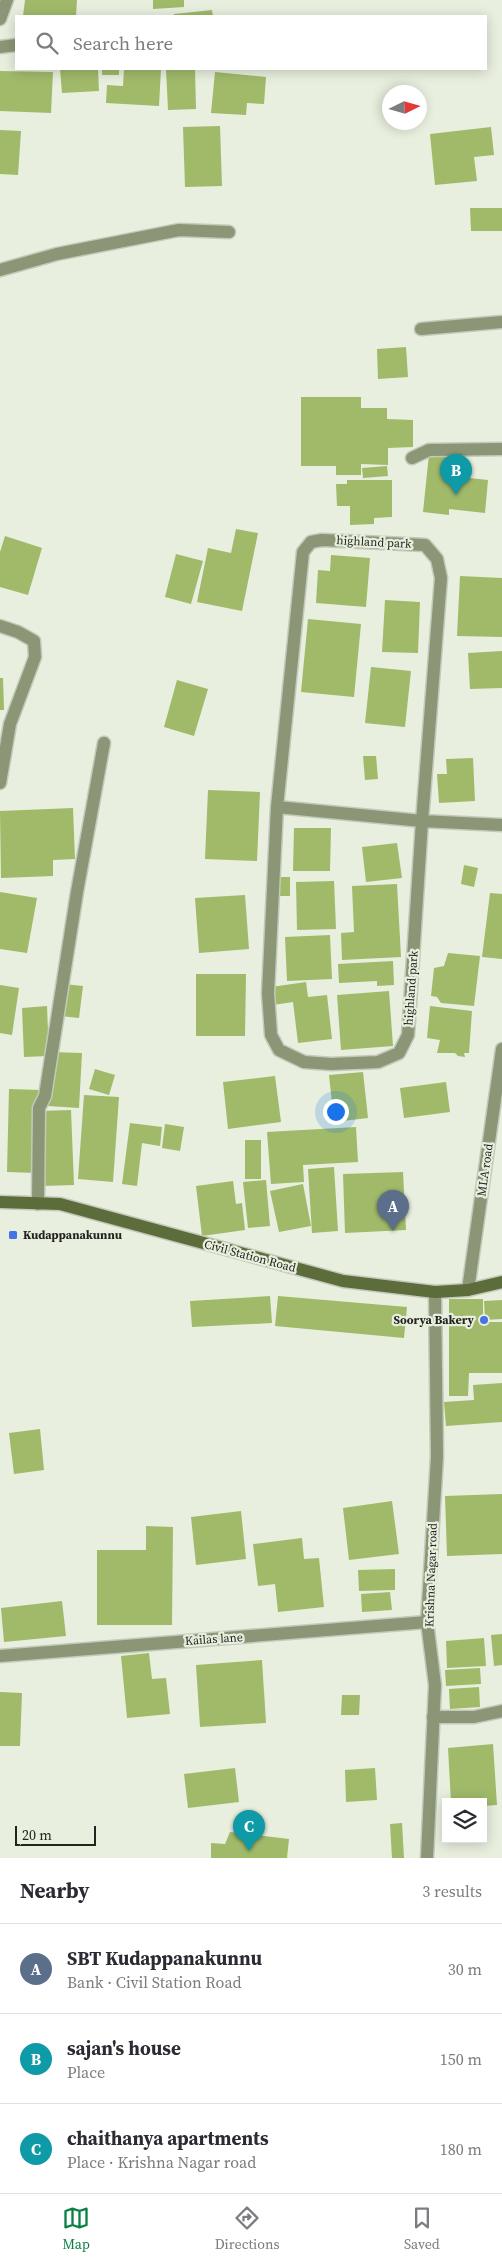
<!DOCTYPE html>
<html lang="en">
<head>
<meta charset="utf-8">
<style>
  :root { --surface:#fff; --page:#f2f2f3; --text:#2b2b33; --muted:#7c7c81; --line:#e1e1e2; --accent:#0b8043 }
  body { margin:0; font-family:"Source Serif 4",serif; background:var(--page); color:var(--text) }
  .controls { position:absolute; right:15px; bottom:15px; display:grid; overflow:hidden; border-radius:0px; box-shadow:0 2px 12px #0003 }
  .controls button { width:45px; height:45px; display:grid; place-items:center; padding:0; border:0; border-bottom:1px solid var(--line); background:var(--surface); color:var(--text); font:25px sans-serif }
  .compass { position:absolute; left:382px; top:85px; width:45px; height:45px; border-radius:50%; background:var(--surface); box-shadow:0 2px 12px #0003; rotate:85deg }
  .scale { position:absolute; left:15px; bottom:12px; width:81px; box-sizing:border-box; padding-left:5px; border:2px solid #22241e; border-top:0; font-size:14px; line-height:18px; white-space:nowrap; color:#22241e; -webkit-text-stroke:4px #e8efde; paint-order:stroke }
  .you { position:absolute; left:335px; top:1111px; width:18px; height:18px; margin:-12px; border:4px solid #fff; border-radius:50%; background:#1a73e8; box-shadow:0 0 0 8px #1a73e833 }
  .badge { display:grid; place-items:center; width:32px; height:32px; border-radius:50%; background:var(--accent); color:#fff; font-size:16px; font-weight:700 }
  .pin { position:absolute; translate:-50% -41px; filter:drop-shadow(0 1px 2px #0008) }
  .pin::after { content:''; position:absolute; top:26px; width:18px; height:15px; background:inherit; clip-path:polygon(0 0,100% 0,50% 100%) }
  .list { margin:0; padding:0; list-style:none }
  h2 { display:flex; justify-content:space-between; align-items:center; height:65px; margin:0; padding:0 20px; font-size:21px }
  h2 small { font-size:16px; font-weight:400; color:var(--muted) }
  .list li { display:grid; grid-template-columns:32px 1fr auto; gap:15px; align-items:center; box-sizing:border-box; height:90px; padding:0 20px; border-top:1px solid var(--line) }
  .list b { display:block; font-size:19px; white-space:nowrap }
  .list p { margin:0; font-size:16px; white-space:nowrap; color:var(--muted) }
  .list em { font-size:16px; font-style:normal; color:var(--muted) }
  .icon { flex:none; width:28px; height:28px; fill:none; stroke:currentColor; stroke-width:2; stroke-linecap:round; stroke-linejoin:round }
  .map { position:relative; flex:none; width:502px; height:1858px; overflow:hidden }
  .search { position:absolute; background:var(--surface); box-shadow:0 2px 12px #0003; left:15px; right:15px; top:15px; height:55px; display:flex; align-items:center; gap:12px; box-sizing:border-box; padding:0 18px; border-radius:0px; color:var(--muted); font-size:19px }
  .sheet { height:335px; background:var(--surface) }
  nav { display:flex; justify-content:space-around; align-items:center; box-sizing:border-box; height:70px; border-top:1px solid var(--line); background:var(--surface); font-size:14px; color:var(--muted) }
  nav a { display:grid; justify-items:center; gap:2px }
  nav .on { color:var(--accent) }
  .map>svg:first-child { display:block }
  .building { fill:#a0ba6a }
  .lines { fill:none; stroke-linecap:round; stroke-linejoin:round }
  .lane-casing { stroke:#c4cabb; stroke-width:15 }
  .street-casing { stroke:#c4cabb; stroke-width:15 }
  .secondary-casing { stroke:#c4cabb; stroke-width:15 }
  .lane { stroke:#8a9675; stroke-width:12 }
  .street { stroke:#8a9675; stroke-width:12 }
  .secondary { stroke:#5c6c3b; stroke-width:12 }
  .poi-dot { fill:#4674e6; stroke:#e8efde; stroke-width:2 }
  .labels { text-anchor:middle; stroke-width:4.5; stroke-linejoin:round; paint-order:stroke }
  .street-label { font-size:12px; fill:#22241e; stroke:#e8efde }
  .poi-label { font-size:12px; font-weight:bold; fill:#22241e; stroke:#e8efde; text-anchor:start }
</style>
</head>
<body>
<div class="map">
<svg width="502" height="1858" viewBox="0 0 502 1858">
  <rect width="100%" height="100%" fill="#e8efde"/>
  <!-- building -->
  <g class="building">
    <path d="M25,0H77L76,16H23Z"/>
    <path d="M153,0H184V7L153,9Z"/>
    <path d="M212,10L213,16H174V14Z"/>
    <path d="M60,69H98L99,91L62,93Z"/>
    <rect x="102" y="69" width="17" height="6"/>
    <path d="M124,69H161L159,106L106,103L107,85L123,86Z"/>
    <path d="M166,69H195L196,109L168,110Z"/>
    <path d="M0,71L53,72L51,113L0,111Z"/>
    <path d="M215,72L266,77L264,104L247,103L246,115L211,113Z"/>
    <path d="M220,126L222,186L185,187L183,127Z"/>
    <path d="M491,127L494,155L474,157L477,181L435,185L430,134Z"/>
    <path d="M0,130L21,131L18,175L0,174Z"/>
    <path d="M470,208H502V231H471Z"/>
    <path d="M406,347L408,377L378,379L377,349Z"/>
    <path d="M301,397H361V408H387V419L413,420V447L388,448V465L361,464V475H336V466H301Z"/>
    <path d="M429,454L454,457L451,476L488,480L485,513L449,509V515L423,512Z"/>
    <path d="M387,466L388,476L363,478L362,468Z"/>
    <path d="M347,480H392V517L374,518V524L350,525V506H337L336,484H347Z"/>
    <path d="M236,529L258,533L242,611L197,602L208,548L231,553Z"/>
    <path d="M5,536L42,548L28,595L0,587V552Z"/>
    <path d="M176,554L203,561L191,604L165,597Z"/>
    <path d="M331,555L370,558L366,607L316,603L318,570L330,571Z"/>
    <path d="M460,576L502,578V637L457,636Z"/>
    <path d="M385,600L420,602L418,653L382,652Z"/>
    <path d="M308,619L361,624L354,697L301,692Z"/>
    <path d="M502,651V688L470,689L468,653Z"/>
    <path d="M371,667L411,671L405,727L365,723Z"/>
    <path d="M0,678H3L4,710H0Z"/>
    <path d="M177,680L208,689L194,736L164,727Z"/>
    <path d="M363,756H376L378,779L365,780Z"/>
    <path d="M473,758L475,801L439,803L437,774H447L446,759Z"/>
    <path d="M208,790L260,792L257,861L205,859Z"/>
    <path d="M73,808L75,859L53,860V876L1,878L0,811Z"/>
    <path d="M294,828H331L330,871H293Z"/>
    <path d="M397,843L402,878L366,882L362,847Z"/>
    <path d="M464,865L478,868L474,887L461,884Z"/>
    <rect x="275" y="877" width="15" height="19"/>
    <path d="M334,881L336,929L297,930L296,882Z"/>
    <path d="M397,884L401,957L342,960L341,933L354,932L352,886Z"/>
    <path d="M0,892L37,898L27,953L0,949Z"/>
    <path d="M490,893L502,894V959L482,957Z"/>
    <path d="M245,895L249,949L199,953L195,898Z"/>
    <path d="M330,935L332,979L287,981L285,937Z"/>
    <path d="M448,953L480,956L474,1006L441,1003L437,997L431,996L434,968L444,966Z"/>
    <path d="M393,961L394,985L377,986V981L339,983L338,964Z"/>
    <path d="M196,974H246L245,1036H196Z"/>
    <path d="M306,982L308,997L327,995L332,1039L298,1043L293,1002L273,1005L271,987Z"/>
    <path d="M64,984L83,986L79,1018L60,1016Z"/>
    <path d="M0,985L19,988L12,1035L0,1033Z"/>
    <path d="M389,991L393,1046L341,1050L337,995Z"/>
    <path d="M47,1006L49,1056L24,1057L22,1008Z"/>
    <path d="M430,1006L472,1011L469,1053H464L465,1057L458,1056L455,1053H437L440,1040L427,1038Z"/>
    <path d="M51,1052L82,1053L79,1108L48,1106Z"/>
    <path d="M95,1069L115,1075L109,1095L89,1089Z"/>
    <path d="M363,1072L368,1118L334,1122L329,1075Z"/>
    <path d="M275,1076L281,1122L228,1129L223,1082Z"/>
    <path d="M446,1082L450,1112L404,1118L400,1088Z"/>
    <path d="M9,1089L39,1090L36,1173L7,1172Z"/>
    <path d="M84,1095L119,1097L113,1182L78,1179Z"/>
    <path d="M71,1110L74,1185L42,1186L39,1111Z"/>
    <path d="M130,1123L162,1127L160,1146L142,1143L137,1186L122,1184Z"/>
    <path d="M165,1124L184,1127L180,1151L162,1148Z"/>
    <path d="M356,1127L358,1162L303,1165L304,1182L271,1184L267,1132Z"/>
    <rect x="245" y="1140" width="16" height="39"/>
    <path d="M334,1167L338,1231L312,1233L308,1169Z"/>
    <path d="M403,1172L406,1230L345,1233L343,1174Z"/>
    <path d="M266,1180L270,1226L248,1228L243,1182Z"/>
    <path d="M233,1181L236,1204L242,1203L245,1230L202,1236L196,1186Z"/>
    <path d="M303,1184L311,1226L279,1232L270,1191Z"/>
    <path d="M270,1296L272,1323L192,1327L190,1301Z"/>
    <path d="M278,1296L407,1307L404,1338L275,1326Z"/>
    <path d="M449,1299H483V1322H502V1373H469L468,1396H449Z"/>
    <path d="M502,1300V1319L485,1320L484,1301Z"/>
    <path d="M502,1383V1422L446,1426L444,1402L474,1400L473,1385Z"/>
    <path d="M40,1429L44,1470L14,1474L9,1433Z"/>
    <path d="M502,1494V1554L447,1556L445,1496Z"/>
    <path d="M392,1501L399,1554L349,1560L343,1508Z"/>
    <path d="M241,1511L246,1559L196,1565L191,1517Z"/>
    <path d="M146,1526L173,1527L172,1625H97V1550H146Z"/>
    <path d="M302,1538L304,1559L319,1558L324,1607L278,1612L275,1584L258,1586L253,1544Z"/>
    <path d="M395,1569V1590L359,1591L358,1570Z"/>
    <path d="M390,1592L392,1610L362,1612L361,1594Z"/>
    <path d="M62,1601L66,1636L4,1642L1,1608Z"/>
    <path d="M502,1634V1665L494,1666L491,1635Z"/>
    <path d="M484,1638L486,1666L447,1668L446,1641Z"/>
    <path d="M149,1653L152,1679L166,1678L170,1714L127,1718L121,1656Z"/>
    <path d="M262,1660L266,1723L200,1727L196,1665Z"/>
    <path d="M480,1668L481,1684L446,1686L445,1670Z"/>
    <path d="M479,1687L480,1707L450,1709L449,1689Z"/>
    <path d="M0,1692L22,1693L20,1746H0Z"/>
    <path d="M342,1695H360L359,1715H341Z"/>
    <path d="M493,1744L497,1805L483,1806V1802H451L448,1748Z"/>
    <path d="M235,1768L239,1802L188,1808L184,1774Z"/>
    <path d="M375,1768L377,1800L346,1802L345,1770Z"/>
    <path d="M402,1823L404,1858H392L390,1824Z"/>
    <path d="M230,1832L289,1839L287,1858H211V1843L225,1844Z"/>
  </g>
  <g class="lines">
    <!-- lane casing -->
    <g class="lane-casing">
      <path id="lane" d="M277,807L303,552L311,542L322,540L425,545L437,559L441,578L422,821L408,1035L399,1053L378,1062L331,1064L304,1062L279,1050L271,1035L268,993L277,807L422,821L502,825"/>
    </g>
    <!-- street casing -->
    <g class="street-casing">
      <g id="street">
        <path d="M0,19L7,0"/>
        <path d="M0,47L16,45"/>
        <path d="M0,270L57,254L179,230L229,232"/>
        <path d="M421,329L502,322"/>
        <path d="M412,458L429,450L502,449"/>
        <path d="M0,626L18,632L34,641L35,657L10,724L0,783"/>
        <path d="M38,1204L39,1108L45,1096L77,892L104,743"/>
        <path d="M468,1290L502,1049"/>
        <path d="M0,1656L427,1622"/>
        <path d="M433,1717H474L502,1711"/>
        <path d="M427,1858L435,1685L427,1622L437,1457L435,1292"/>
      </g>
    </g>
    <!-- secondary casing -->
    <g class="secondary-casing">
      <path id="secondary" d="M0,1202L60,1204L343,1281L435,1292L468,1290L502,1282"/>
    </g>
    <!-- lane -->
    <use href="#lane" class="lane"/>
    <!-- street -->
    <use href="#street" class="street"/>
    <!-- secondary -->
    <use href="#secondary" class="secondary"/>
  </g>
  <!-- markers -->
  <g class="poi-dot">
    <rect x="8" y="1230" width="10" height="10" rx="2.5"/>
    <circle cx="484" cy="1320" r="5"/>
  </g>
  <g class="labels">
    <!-- street labels -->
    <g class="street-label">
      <text transform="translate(374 542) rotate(3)" y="4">highland park</text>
      <text transform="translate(411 988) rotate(-86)" y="4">highland park</text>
      <text transform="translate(485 1170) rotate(-82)" y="4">MLA road</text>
      <text transform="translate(250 1256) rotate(15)" y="4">Civil Station Road</text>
      <text transform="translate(431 1575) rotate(-88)" y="4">Krishna Nagar road</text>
      <text transform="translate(214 1639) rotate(-4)" y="4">Kailas lane</text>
    </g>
    <!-- poi labels -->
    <g class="poi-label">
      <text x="23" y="1239">Kudappanakunnu</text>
      <text x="474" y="1324" text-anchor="end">Soorya Bakery</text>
    </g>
  </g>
</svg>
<div class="controls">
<button><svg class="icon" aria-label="layers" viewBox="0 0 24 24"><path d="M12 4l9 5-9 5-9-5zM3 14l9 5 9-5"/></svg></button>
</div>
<svg class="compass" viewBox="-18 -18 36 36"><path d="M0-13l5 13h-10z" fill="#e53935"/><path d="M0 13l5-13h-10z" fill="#7c7c81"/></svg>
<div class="scale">20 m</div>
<div class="you"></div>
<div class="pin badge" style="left:393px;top:1231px;background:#5c6f8a">A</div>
<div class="pin badge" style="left:456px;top:495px;background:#0f9aa8">B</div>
<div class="pin badge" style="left:249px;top:1851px;background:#0f9aa8">C</div>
<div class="search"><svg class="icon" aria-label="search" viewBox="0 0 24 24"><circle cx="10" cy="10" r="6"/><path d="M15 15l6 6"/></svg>Search here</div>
</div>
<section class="sheet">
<h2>Nearby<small>3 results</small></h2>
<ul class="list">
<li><span class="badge" style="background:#5c6f8a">A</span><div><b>SBT Kudappanakunnu</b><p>Bank · Civil Station Road</p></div><em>30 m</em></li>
<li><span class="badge" style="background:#0f9aa8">B</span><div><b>sajan's house</b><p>Place</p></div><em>150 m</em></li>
<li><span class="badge" style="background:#0f9aa8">C</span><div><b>chaithanya apartments</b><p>Place · Krishna Nagar road</p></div><em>180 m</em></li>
</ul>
</section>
<nav>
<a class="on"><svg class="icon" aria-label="map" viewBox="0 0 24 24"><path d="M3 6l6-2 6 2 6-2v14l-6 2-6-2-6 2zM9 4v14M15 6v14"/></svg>Map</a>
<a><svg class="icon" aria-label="directions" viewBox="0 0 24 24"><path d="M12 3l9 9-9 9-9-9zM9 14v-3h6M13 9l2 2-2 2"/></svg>Directions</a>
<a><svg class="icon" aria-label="saved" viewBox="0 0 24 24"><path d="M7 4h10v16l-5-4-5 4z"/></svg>Saved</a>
</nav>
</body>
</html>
